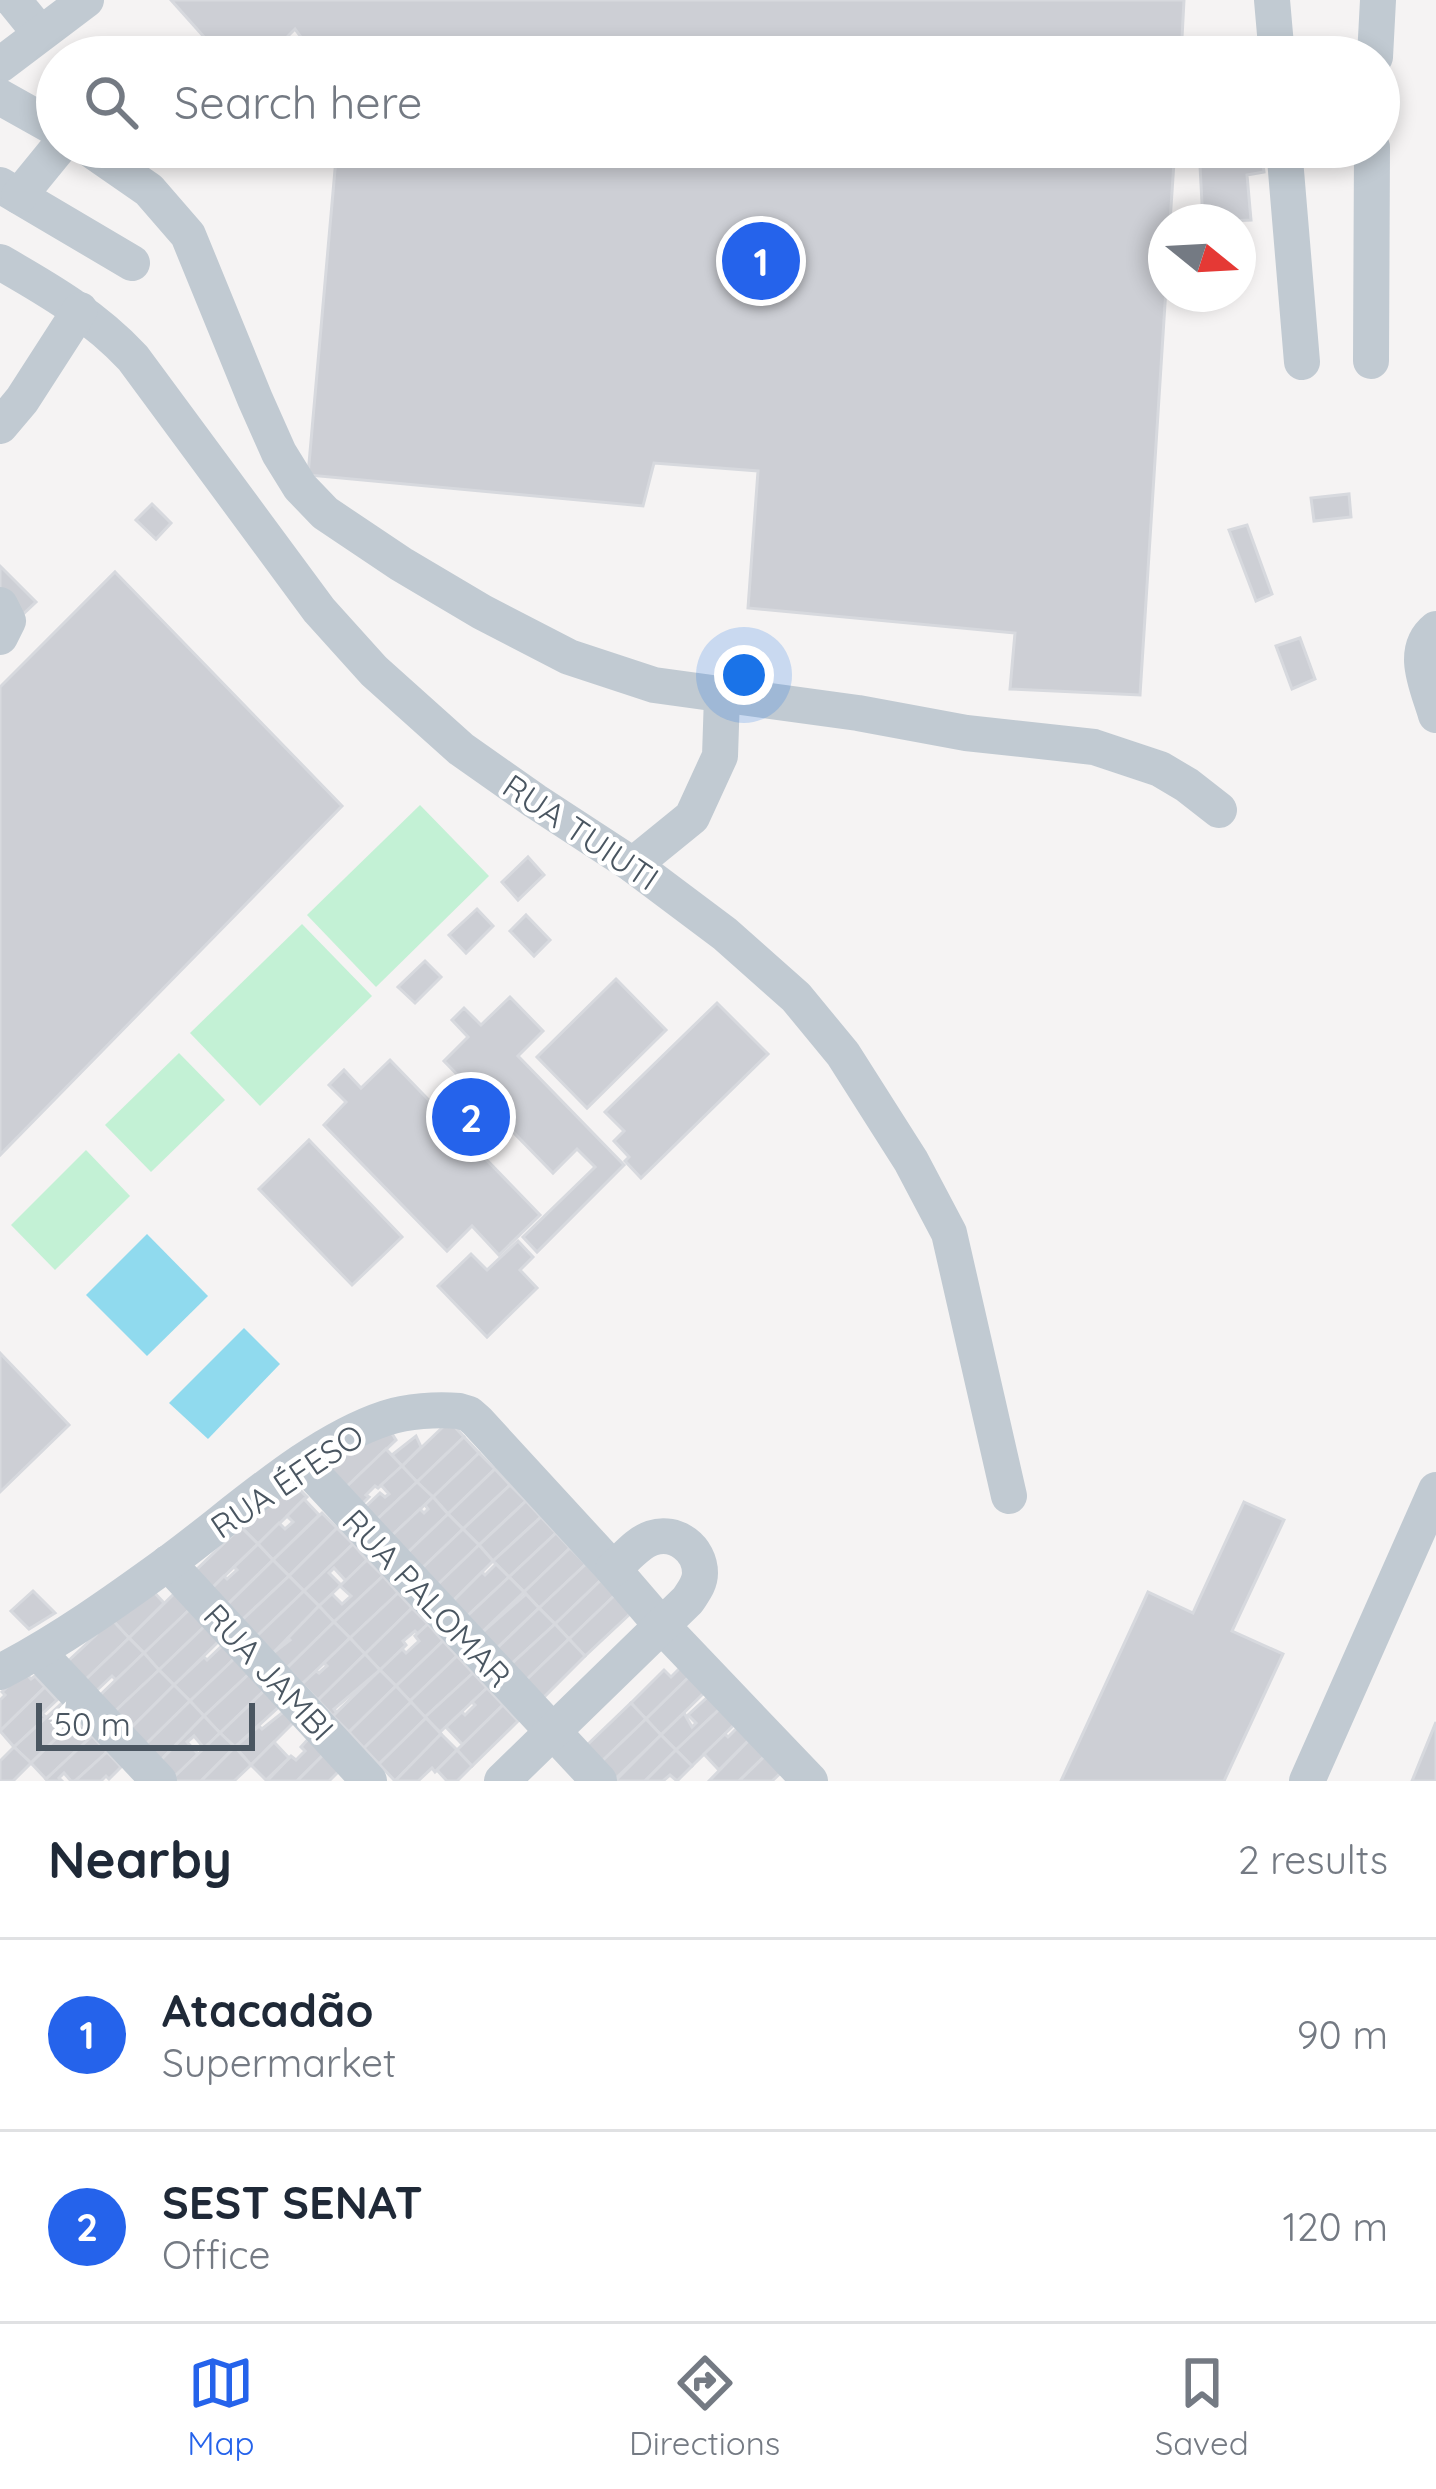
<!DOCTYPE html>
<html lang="en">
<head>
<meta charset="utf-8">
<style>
  :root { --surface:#fff; --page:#f6f6f7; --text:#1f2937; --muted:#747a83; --line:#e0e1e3; --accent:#2563eb }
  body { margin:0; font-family:Quicksand,sans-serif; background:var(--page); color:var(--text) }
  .compass { position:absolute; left:1148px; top:204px; width:108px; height:108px; border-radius:50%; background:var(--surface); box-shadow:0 6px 18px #0003; rotate:108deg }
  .scale { position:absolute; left:36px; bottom:30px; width:219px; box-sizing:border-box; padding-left:12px; border:6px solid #4a5661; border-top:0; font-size:33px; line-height:42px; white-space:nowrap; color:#4a5661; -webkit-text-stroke:9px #fff; paint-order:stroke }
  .you { position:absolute; left:744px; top:675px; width:42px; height:42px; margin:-30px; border:9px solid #fff; border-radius:50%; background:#1a73e8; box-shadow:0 0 0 18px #1a73e833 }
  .badge { display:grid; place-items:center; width:78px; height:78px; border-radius:50%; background:var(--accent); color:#fff; font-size:39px; font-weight:700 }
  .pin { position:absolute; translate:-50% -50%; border:6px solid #fff; box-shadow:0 3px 12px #0006 }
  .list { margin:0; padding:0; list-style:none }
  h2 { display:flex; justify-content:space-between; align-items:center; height:156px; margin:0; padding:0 48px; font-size:51px }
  h2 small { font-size:39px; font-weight:400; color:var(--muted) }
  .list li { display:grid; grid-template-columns:78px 1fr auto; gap:36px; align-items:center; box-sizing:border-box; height:192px; padding:0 48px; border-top:3px solid var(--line) }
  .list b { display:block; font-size:45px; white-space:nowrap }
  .list p { margin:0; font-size:39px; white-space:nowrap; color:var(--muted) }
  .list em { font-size:39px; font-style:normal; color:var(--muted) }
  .icon { flex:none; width:66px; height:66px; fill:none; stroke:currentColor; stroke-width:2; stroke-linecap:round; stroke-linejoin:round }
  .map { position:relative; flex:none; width:1436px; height:1781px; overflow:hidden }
  .search { position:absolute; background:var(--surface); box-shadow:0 6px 18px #0003; left:36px; right:36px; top:36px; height:132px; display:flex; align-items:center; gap:30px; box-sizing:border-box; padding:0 42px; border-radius:66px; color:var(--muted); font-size:45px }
  .sheet { height:540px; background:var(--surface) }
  nav { display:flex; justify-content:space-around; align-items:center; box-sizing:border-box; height:168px; border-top:3px solid var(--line); background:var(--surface); font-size:33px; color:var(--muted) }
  nav a { display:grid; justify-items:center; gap:6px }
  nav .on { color:var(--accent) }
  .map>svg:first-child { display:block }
  .green { fill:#c3f1d5 }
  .water { fill:#90daee }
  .building { fill:#cdcfd5; stroke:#d7d9de; stroke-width:3 }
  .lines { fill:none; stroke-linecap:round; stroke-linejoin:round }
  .minor { stroke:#c1cad2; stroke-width:36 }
  .labels { text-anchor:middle; stroke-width:9; stroke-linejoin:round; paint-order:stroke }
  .street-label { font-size:33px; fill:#4a5661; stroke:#fff }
</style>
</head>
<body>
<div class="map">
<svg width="1436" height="1781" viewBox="0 0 1436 1781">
  <rect width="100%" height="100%" fill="#f5f3f3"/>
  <!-- green -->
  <g class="green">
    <path d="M420,805L489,876L376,987L307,915Z"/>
    <path d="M302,924L372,996L260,1106L190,1033Z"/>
    <path d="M179,1053L225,1100L151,1172L105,1125Z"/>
    <path d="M86,1150L130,1196L55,1270L11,1225Z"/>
  </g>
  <!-- water -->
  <g class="water">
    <path d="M147,1234L208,1296L147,1356L86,1295Z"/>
    <path d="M244,1328L280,1364L208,1439L169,1403Z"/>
  </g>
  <!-- building -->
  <g class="building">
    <path d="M171,0H1184L1181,57H316L295,29L267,57H222Z"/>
    <path d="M337,147H1175L1170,222H1166V288L1140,695L1010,689L1015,633L748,608L758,471L654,463L643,506L308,475Z"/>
    <path d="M1199,147H1261L1264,172L1247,175L1251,220L1203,222Z"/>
    <path d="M1349,494L1351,517L1314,521L1311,498Z"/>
    <path d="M152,504L171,523L156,539L136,520Z"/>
    <path d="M1247,525L1272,594L1256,601L1229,530Z"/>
    <path d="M0,566L36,602L22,615L0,591Z"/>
    <path d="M115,572L342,806L0,1155V687Z"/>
    <path d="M1300,638L1315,679L1292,689L1276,646Z"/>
    <path d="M528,857L544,875L518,900L502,882Z"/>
    <path d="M477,909L493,926L466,953L449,935Z"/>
    <path d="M526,915L550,940L534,956L510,931Z"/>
    <path d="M425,961L441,977L415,1003L398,987Z"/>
    <path d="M616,979L666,1030L587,1108L537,1057Z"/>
    <path d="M510,997L543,1031L518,1056L624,1165L537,1252L523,1237L595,1167L577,1149L553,1173L444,1061L468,1037L452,1020L464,1008L481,1025Z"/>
    <path d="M717,1003L768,1054L641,1178L625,1161L629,1157L614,1141L624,1131L605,1112Z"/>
    <path d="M390,1060L540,1215L499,1255L472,1226L447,1251L324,1125L346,1102L329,1085L344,1070L361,1088Z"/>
    <path d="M309,1140L402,1237L352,1285L259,1189Z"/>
    <path d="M518,1241L533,1257L520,1270L537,1288L487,1337L438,1286L471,1254L487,1270Z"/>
    <path d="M0,1353L69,1425L0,1492Z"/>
    <path d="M452,1424L464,1437L417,1482L402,1466L444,1426Z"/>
    <path d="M391,1432L396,1440L341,1492L314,1464Z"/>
    <path d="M416,1436L421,1447L402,1466L392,1455Z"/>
    <path d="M464,1437L479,1453L433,1497L417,1482Z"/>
    <path d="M386,1449L402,1466L378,1488L375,1486L366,1495L369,1497L357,1509L341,1492Z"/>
    <path d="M479,1453L495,1469L448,1514L433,1497Z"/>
    <path d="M402,1466L417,1482L372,1524L360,1512L380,1493L385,1497L389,1494L381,1485Z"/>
    <path d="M495,1469L510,1485L463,1529L448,1514Z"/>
    <path d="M291,1481L307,1497L258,1544L241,1527Z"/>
    <path d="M417,1482L433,1497L387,1540L372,1524Z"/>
    <path d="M510,1485L526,1501L479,1545L463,1529Z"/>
    <path d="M433,1497L448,1514L403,1557L387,1540L420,1509L424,1513L428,1509L425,1505Z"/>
    <path d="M304,1499L319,1515L273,1560L258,1544L279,1523L285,1529L293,1522L287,1516Z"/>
    <path d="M526,1501L541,1517L493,1561L479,1545Z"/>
    <path d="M1244,1502L1284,1520L1232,1631L1283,1654L1224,1781H1061L1148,1592L1193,1613Z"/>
    <path d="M322,1513L337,1528L289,1576L273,1560Z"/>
    <path d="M448,1514L463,1529L418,1572L403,1557Z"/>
    <path d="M541,1517L556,1533L509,1577L493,1561Z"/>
    <path d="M241,1527L258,1544L212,1588L195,1571Z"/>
    <path d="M337,1528L353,1544L304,1591L289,1576Z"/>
    <path d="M463,1529L479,1545L433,1589L418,1572Z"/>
    <path d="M556,1533L570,1548L524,1592L509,1577Z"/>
    <path d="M258,1544L273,1560L227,1605L212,1588L224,1576L227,1579L237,1570L234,1567Z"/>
    <path d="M353,1544L367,1560L346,1581L334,1568L329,1573L341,1585L319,1606L304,1591Z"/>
    <path d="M479,1545L493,1561L449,1605L433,1589Z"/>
    <path d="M570,1548L586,1564L539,1608L524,1592Z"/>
    <path d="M273,1560L289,1576L242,1620L227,1605Z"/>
    <path d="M367,1560L383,1576L334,1622L319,1606L332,1594L342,1604L351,1596L340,1586Z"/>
    <path d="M496,1564L509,1577L463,1620L449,1605L482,1572L485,1575Z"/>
    <path d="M586,1564L601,1580L555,1624L539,1608Z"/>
    <path d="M289,1576L304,1591L257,1636L242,1620Z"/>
    <path d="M383,1576L398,1593L350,1638L334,1622Z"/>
    <path d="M509,1577L524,1592L478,1636L463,1620Z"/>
    <path d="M601,1580L615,1595L569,1639L555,1624Z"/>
    <path d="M151,1589L164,1603L129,1638L109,1617Z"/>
    <path d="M33,1591L55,1613L29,1629L11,1611Z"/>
    <path d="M304,1591L319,1606L273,1653L257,1636Z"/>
    <path d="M175,1593L190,1609L144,1653L129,1638Z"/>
    <path d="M398,1593L412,1608L365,1654L350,1638Z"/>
    <path d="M526,1594L539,1608L493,1652L478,1636Z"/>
    <path d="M615,1595L632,1612L585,1656L569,1639Z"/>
    <path d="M319,1606L334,1622L287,1668L273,1653L290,1640L288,1638Z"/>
    <path d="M412,1608L428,1624L418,1634L415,1631L403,1641L406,1645L380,1670L365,1654Z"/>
    <path d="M539,1608L555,1624L508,1667L493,1652Z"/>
    <path d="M190,1609L206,1625L159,1670L144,1653Z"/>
    <path d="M108,1615L129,1638L82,1683L65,1664L96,1635Z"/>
    <path d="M334,1622L350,1638L302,1684L287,1668Z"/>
    <path d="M428,1624L443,1641L396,1686L380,1670L402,1649L406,1653L419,1641L415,1636Z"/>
    <path d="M555,1624L569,1639L523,1683L508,1667Z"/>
    <path d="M206,1625L220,1640L174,1685L159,1670Z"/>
    <path d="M129,1638L144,1653L116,1680L112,1676L95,1692L84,1681Z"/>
    <path d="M350,1638L365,1654L318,1700L302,1684L316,1671L319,1673L327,1666L324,1663Z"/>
    <path d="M569,1639L585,1656L540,1701L523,1683Z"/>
    <path d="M443,1641L457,1656L410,1701L396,1686Z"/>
    <path d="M224,1644L236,1657L190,1701L174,1685L204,1657L207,1660Z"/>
    <path d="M144,1653L159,1670L112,1714L97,1698Z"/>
    <path d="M365,1654L380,1670L334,1709L337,1713L333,1716L318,1700Z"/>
    <path d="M457,1656L473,1673L425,1717L410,1701Z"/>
    <path d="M236,1657L251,1672L204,1716L190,1701Z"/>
    <path d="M686,1662L694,1672L646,1719L631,1703L664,1670L671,1677Z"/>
    <path d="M159,1670L174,1685L128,1731L112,1714Z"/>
    <path d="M380,1670L396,1686L349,1732L333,1716Z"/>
    <path d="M251,1672L267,1688L220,1733L204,1716Z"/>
    <path d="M694,1672L709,1688L661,1735L646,1719Z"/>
    <path d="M473,1673L487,1688L440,1732L425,1717Z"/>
    <path d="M20,1675H27L31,1679L35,1676L45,1687L0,1731V1700L5,1695L2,1692Z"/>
    <path d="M174,1685L190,1701L143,1747L128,1731Z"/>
    <path d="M396,1686L411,1702L364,1748L349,1732Z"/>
    <path d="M45,1687L57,1700L42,1714L46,1717L14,1747L0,1731Z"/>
    <path d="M267,1688L282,1704L235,1747L220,1733Z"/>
    <path d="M487,1688L503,1705L463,1745L446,1727L462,1712L465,1715L475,1705L472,1702Z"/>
    <path d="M713,1692L725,1704L676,1750L661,1735L684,1713L692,1727L696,1723L688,1715Z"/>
    <path d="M190,1701L204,1716L158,1763L143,1747Z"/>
    <path d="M411,1702L426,1718L379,1764L364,1748Z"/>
    <path d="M631,1703L646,1719L599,1764L584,1748Z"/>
    <path d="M61,1704L76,1719L31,1763L14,1747Z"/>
    <path d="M725,1704L739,1720L692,1766L676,1750Z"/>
    <path d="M503,1705L518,1721L472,1766L457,1750Z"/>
    <path d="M287,1709L297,1719L251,1765L235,1747L259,1726L262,1729Z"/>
    <path d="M204,1716L220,1733L204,1748L194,1736L187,1742L198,1754L173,1778L158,1763Z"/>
    <path d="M426,1718L441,1734L395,1781L379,1764Z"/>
    <path d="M76,1719L92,1736L46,1779L31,1763Z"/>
    <path d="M646,1719L661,1735L614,1780L599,1764Z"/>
    <path d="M1436,1722V1781H1412Z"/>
    <path d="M742,1723L754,1735L719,1770L704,1754L725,1734L728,1737Z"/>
    <path d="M220,1733L235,1747L201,1781H176L173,1778Z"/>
    <path d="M441,1734L457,1750L435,1772L432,1768L418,1781H395Z"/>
    <path d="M312,1735L327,1751L297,1781H267L291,1756L296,1760L305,1751L301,1747Z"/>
    <path d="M661,1735L676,1750L645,1781H615Z"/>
    <path d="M754,1735L769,1752L739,1781H709Z"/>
    <path d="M92,1736L107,1752L75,1781H71L64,1773L59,1778L62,1781H48L46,1779Z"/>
    <path d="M274,1742L289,1758L266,1780L251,1765Z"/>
    <path d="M14,1747L31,1763L13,1781H0V1761Z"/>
    <path d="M235,1747L251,1765L234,1781H201Z"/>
    <path d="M457,1750L472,1766L457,1781H447L437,1770Z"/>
    <path d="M676,1750L692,1766L677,1781L670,1775L663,1781H645Z"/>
    <path d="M327,1751L343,1767L329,1781H297Z"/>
    <path d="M107,1752L121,1767L109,1779L106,1776L101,1781H75Z"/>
    <path d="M769,1752L785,1769L772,1781H739Z"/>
  </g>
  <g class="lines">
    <!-- minor -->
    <g class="minor">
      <path d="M13,0L40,33"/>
      <path d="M1272,0L1277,57"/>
      <path d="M1375,57L1378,0"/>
      <path d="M0,65L86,0"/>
      <path d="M0,97L57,129"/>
      <path d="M87,147L149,190L188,235L255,399L279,453L300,487L325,513L401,564L482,612L569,657L654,685L858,713L966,733L1094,747L1160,769L1187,785L1219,810"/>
      <path d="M1284,147L1302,362"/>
      <path d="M0,185L132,263"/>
      <path d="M19,196L59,147"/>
      <path d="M0,262C49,290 95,317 133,358L319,610L374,671L461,749L535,801L633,865L725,934L796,997L843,1054L911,1161L949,1233L1009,1496"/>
      <path d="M1371,361L1372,147"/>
      <path d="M0,426L22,400L80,310"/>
      <path d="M0,605L8,621L0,637"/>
      <path d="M1436,629C1409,651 1428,687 1436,715"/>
      <path d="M633,865L692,817L720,756L722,696"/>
      <path d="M302,1462L599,1781"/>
      <path d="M168,1563L369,1781"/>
      <path d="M38,1652L159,1781"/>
      <path d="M0,1672C60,1641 116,1601 171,1561C235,1514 310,1443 386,1418C407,1411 437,1409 459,1411L469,1414L477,1421L613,1569L662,1626L810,1781"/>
      <path d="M502,1781L688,1600C693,1592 700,1584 700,1573C700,1549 676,1530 652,1538C637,1543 625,1559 613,1569"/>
      <path d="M1307,1781L1436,1490"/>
    </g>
  </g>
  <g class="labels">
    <!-- street labels -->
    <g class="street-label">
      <text transform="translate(581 832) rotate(34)" y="12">RUA TUIUTI</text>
      <text transform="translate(287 1481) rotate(-34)" y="12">RUA ÉFESO</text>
      <text transform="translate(427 1598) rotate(47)" y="12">RUA PALOMAR</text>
      <text transform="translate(269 1672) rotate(47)" y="12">RUA JAMBI</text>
    </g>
  </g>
</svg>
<svg class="compass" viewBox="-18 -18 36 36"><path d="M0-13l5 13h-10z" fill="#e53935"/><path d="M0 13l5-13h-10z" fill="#747a83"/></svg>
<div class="scale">50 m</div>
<div class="you"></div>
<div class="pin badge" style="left:761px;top:261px">1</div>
<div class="pin badge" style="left:471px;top:1117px">2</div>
<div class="search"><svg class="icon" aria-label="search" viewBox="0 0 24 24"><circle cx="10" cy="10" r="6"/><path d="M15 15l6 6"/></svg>Search here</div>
</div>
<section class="sheet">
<h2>Nearby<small>2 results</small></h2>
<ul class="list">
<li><span class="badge">1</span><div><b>Atacadão</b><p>Supermarket</p></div><em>90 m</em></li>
<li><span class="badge">2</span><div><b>SEST SENAT</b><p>Office</p></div><em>120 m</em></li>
</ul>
</section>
<nav>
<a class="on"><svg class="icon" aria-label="map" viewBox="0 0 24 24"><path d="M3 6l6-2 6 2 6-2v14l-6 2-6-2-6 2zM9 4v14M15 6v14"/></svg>Map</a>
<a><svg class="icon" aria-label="directions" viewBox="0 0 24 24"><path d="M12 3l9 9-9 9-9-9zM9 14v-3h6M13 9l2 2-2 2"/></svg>Directions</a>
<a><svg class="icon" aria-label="saved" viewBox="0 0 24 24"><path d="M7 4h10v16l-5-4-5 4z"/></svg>Saved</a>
</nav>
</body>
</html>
